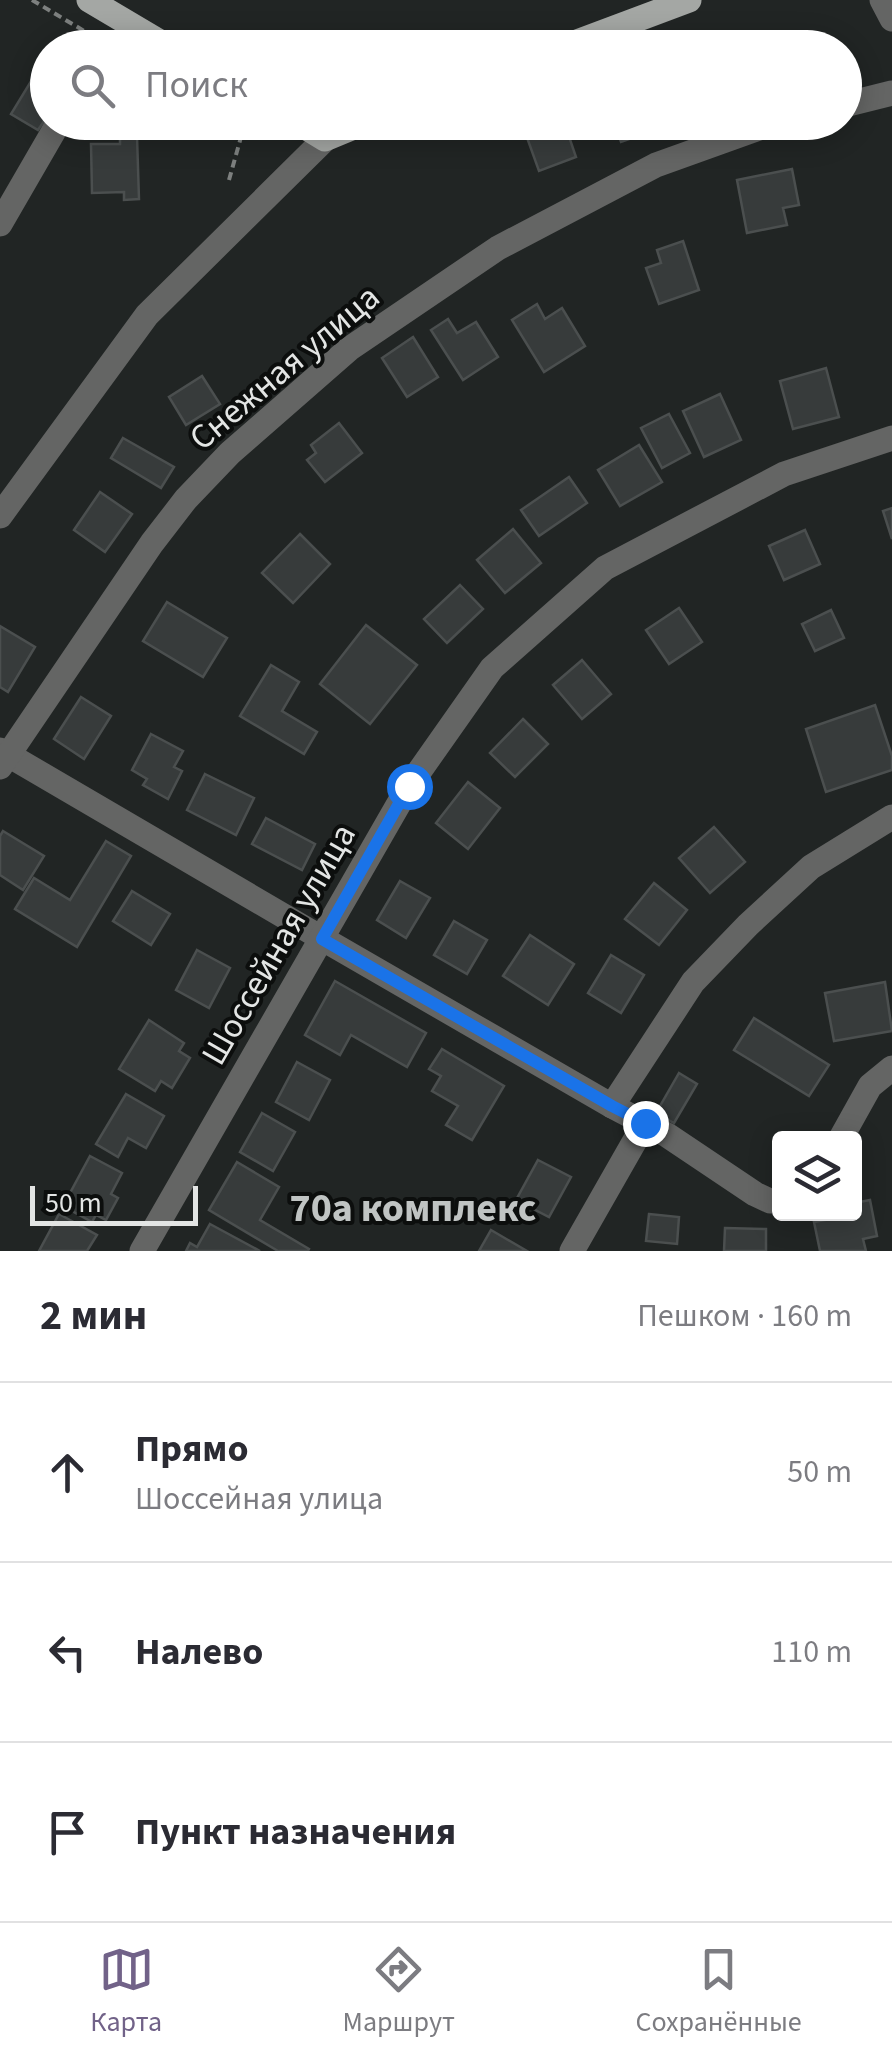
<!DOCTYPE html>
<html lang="ru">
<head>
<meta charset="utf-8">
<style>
  :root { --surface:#fff; --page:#f7f7f7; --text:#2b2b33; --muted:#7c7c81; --line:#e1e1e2; --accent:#716288 }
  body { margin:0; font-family:"Source Sans 3",sans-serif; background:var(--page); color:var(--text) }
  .controls { position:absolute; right:30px; bottom:30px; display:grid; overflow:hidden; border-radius:10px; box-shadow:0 5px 25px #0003 }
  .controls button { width:90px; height:90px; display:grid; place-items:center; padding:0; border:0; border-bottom:2px solid var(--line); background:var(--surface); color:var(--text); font:50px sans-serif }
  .scale { position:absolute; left:30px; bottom:25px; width:168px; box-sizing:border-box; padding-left:10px; border:5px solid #e3e5e4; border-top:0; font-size:28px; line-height:35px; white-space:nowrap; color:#e3e5e4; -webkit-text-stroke:8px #0c0e0d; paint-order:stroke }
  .stop { position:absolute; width:30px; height:30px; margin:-22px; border:8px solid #1a73e8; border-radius:50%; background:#fff }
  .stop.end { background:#1a73e8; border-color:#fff; box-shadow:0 2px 10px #0008 }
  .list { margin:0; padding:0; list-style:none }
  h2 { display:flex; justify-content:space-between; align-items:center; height:130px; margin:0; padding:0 40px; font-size:42px }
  h2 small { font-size:32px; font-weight:400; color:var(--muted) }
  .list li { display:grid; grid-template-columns:65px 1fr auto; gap:30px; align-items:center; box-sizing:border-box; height:180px; padding:0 40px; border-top:2px solid var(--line) }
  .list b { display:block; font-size:38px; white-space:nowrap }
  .list p { margin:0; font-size:32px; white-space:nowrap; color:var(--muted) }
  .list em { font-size:32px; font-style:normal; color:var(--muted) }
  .icon { flex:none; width:55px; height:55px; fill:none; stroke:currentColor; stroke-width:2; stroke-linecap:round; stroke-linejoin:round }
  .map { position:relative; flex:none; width:892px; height:1251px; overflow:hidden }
  .search { position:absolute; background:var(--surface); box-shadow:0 5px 25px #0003; left:30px; right:30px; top:30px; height:110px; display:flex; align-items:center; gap:25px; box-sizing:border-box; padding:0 35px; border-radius:55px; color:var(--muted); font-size:38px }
  .sheet { height:670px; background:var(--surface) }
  nav { display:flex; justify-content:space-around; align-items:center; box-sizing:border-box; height:140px; border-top:2px solid var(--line); background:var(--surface); font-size:28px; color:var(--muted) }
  nav a { display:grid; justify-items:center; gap:5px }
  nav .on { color:var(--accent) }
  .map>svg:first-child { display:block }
  .building { fill:#373b3b; stroke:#4b4f4f; stroke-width:2.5 }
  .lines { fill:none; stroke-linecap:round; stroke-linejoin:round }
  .path { stroke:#7d807f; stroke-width:4; stroke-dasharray:8 5; stroke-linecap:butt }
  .minor { stroke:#646564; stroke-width:25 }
  .major { stroke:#a4a7a4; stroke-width:25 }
  .route { stroke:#1a73e8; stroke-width:12 }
  .labels { text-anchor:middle; stroke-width:8; stroke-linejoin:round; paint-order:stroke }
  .street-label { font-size:35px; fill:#e3e5e4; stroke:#0c0e0d }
  .quarter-label { font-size:40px; font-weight:bold; fill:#c0c4c3; stroke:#0c0e0d }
</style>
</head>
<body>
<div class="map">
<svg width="892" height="1251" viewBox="0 0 892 1251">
  <rect width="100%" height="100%" fill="#212524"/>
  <!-- building -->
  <g class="building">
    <path d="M33,78L48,87V115L38,130L11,114Z"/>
    <path d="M551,122H564L576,157L539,171L525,132Z"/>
    <path d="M614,122H661L663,127L621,142Z"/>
    <path d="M137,136L139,199L124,200V192L92,193L91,144H120V137Z"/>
    <path d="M792,169L799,205L783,208L787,225L747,233L737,180Z"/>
    <path d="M683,241L699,290L659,304L646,268L661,263L657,250Z"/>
    <path d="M537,304L545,319L562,308L585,346L544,372L512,320Z"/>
    <path d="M448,319L457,333L476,322L498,357L463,380L431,330Z"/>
    <path d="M413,337L438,377L407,397L382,358Z"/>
    <path d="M826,368L839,417L793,429L780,381Z"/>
    <path d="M202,376L220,404L186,425L169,397Z"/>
    <path d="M720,394L741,440L704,457L683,411Z"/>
    <path d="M669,414L690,453L662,468L641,428Z"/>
    <path d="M339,423L362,453L325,482L307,460L316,453L311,445Z"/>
    <path d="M123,438L174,467L161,488L111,458Z"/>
    <path d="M639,445L662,482L620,506L598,470Z"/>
    <path d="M569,477L587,503L539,536L521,510Z"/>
    <path d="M100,492L132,514L105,552L74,530Z"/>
    <path d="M892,508V539L883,511Z"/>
    <path d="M513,529L541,563L505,593L477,560Z"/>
    <path d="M805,530L820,564L784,580L769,546Z"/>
    <path d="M300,534L330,564L293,603L262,573Z"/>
    <path d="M460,585L483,609L447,643L424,619Z"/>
    <path d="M167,602L227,638L203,677L143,641Z"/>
    <path d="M679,608L702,642L669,664L646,630Z"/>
    <path d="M831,610L844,638L815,651L802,624Z"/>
    <path d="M366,625L417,665L370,724L320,684Z"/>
    <path d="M0,626L35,647L8,692L0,687Z"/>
    <path d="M582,660L611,694L582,719L553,685Z"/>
    <path d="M271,665L299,682L282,711L317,732L304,754L240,716Z"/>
    <path d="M81,697L111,716L84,759L54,739Z"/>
    <path d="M875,705L892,756V770L826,792L806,729Z"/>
    <path d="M523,719L548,744L515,777L490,753Z"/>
    <path d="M151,734L183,751L174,767L182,771L168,799L143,785L147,779L132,770Z"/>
    <path d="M205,774L254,798L236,835L187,810Z"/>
    <path d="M468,782L500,808L468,849L436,823Z"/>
    <path d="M266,818L315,844L302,870L252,844Z"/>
    <path d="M714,827L745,862L710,893L679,858Z"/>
    <path d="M3,831L44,856L23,890L0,875V836Z"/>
    <path d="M106,841L131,856L77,947L15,909L34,878L70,900Z"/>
    <path d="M400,881L430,898L406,938L377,920Z"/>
    <path d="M654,883L687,910L659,945L625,919Z"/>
    <path d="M132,891L170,914L151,945L113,921Z"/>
    <path d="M454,921L487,940L467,974L434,955Z"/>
    <path d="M530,935L574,964L548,1005L503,976Z"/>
    <path d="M197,950L230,968L209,1008L176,990Z"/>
    <path d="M611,955L644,975L621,1013L588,993Z"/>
    <path d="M335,981L426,1033L407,1067L351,1035L340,1055L305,1035Z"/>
    <path d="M885,982L892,1031L834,1041L825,993Z"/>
    <path d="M754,1018L829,1065L809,1096L734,1050Z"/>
    <path d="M149,1020L184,1043L179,1051L190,1058L172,1088L161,1081L155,1091L119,1069Z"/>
    <path d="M442,1049L504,1086L472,1140L446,1125L458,1106L432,1091L441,1076L429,1069Z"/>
    <path d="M297,1062L330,1080L309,1120L276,1102Z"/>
    <path d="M679,1073L697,1084L674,1123L656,1113Z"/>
    <path d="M126,1094L164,1116L146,1148L128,1138L118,1157L96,1144Z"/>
    <path d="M262,1113L295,1132L273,1171L240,1152Z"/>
    <path d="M90,1156L122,1173L111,1194L118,1198L106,1220L96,1215L92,1222L63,1206Z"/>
    <path d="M538,1160L571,1177L549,1217L516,1200Z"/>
    <path d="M237,1162L279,1187L260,1220L309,1249L308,1251H278L209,1210Z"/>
    <path d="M870,1200L877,1236L863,1239L866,1251H820L814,1222L841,1217L840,1214H854V1203Z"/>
    <path d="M59,1214L97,1235L87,1251H39Z"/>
    <path d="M649,1214L679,1217L677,1244L646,1241Z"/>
    <path d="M210,1224L260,1251H186L190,1243L197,1247Z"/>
    <path d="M725,1228L766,1229V1251H724Z"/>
    <path d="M491,1230L527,1251H479Z"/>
  </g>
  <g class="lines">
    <!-- path -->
    <g class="path">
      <path d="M32,0L101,41L108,48"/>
      <path d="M229,180L241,137L230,122"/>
    </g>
    <!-- minor -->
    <g class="minor">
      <path d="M882,0L892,19"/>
      <path d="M844,105L892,93"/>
      <path d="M0,224L59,122"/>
      <path d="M0,516L147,315L325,139"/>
      <path d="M0,750L323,939L612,1106L667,1135L755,1194L770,1201H780"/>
      <path d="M0,767L152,543L186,499L230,453L349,349L498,248L656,165L776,122"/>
      <path d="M612,1106L693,982L748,925L811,867L892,817"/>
      <path d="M841,1138L870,1086L892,1068"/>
      <path d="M142,1251L409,786L492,668L605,568L784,474L892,438"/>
      <path d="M572,1251L645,1123"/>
    </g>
    <!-- major -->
    <g class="major">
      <path d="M89,0L170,48"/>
      <path d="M561,48L689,0"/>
      <path d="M297,122L325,139L366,122"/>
    </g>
  </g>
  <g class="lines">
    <!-- route -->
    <path class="route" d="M409,786L322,939L612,1106L645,1123"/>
  </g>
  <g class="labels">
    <!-- street labels -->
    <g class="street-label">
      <text transform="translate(284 367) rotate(-40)" y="12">Снежная улица</text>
      <text transform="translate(278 944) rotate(-60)" y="12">Шоссейная улица</text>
    </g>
    <!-- quarter labels -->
    <g class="quarter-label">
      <text x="413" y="1221">70а комплекс</text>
    </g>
  </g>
</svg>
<div class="controls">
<button><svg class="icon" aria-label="layers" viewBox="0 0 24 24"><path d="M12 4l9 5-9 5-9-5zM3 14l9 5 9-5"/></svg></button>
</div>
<div class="scale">50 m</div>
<div class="stop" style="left:409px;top:786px"></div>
<div class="stop end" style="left:645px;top:1123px"></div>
<div class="search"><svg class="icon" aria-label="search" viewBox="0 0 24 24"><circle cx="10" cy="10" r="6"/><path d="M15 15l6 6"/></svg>Поиск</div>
</div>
<section class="sheet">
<h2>2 мин<small>Пешком · 160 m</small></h2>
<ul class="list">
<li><svg class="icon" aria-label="ahead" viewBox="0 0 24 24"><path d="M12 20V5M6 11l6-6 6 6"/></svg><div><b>Прямо</b><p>Шоссейная улица</p></div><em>50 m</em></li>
<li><svg class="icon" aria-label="left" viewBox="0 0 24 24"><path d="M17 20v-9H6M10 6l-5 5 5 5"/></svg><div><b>Налево</b></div><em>110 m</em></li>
<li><svg class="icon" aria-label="arrive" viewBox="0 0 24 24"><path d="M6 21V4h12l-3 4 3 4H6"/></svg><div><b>Пункт назначения</b></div></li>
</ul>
</section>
<nav>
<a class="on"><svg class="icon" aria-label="map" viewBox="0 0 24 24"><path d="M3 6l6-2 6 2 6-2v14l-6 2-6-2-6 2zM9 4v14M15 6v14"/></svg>Карта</a>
<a><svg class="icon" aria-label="directions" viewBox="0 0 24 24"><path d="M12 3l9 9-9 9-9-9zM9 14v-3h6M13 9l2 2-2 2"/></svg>Маршрут</a>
<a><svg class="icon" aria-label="saved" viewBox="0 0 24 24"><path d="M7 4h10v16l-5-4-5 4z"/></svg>Сохранённые</a>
</nav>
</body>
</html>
